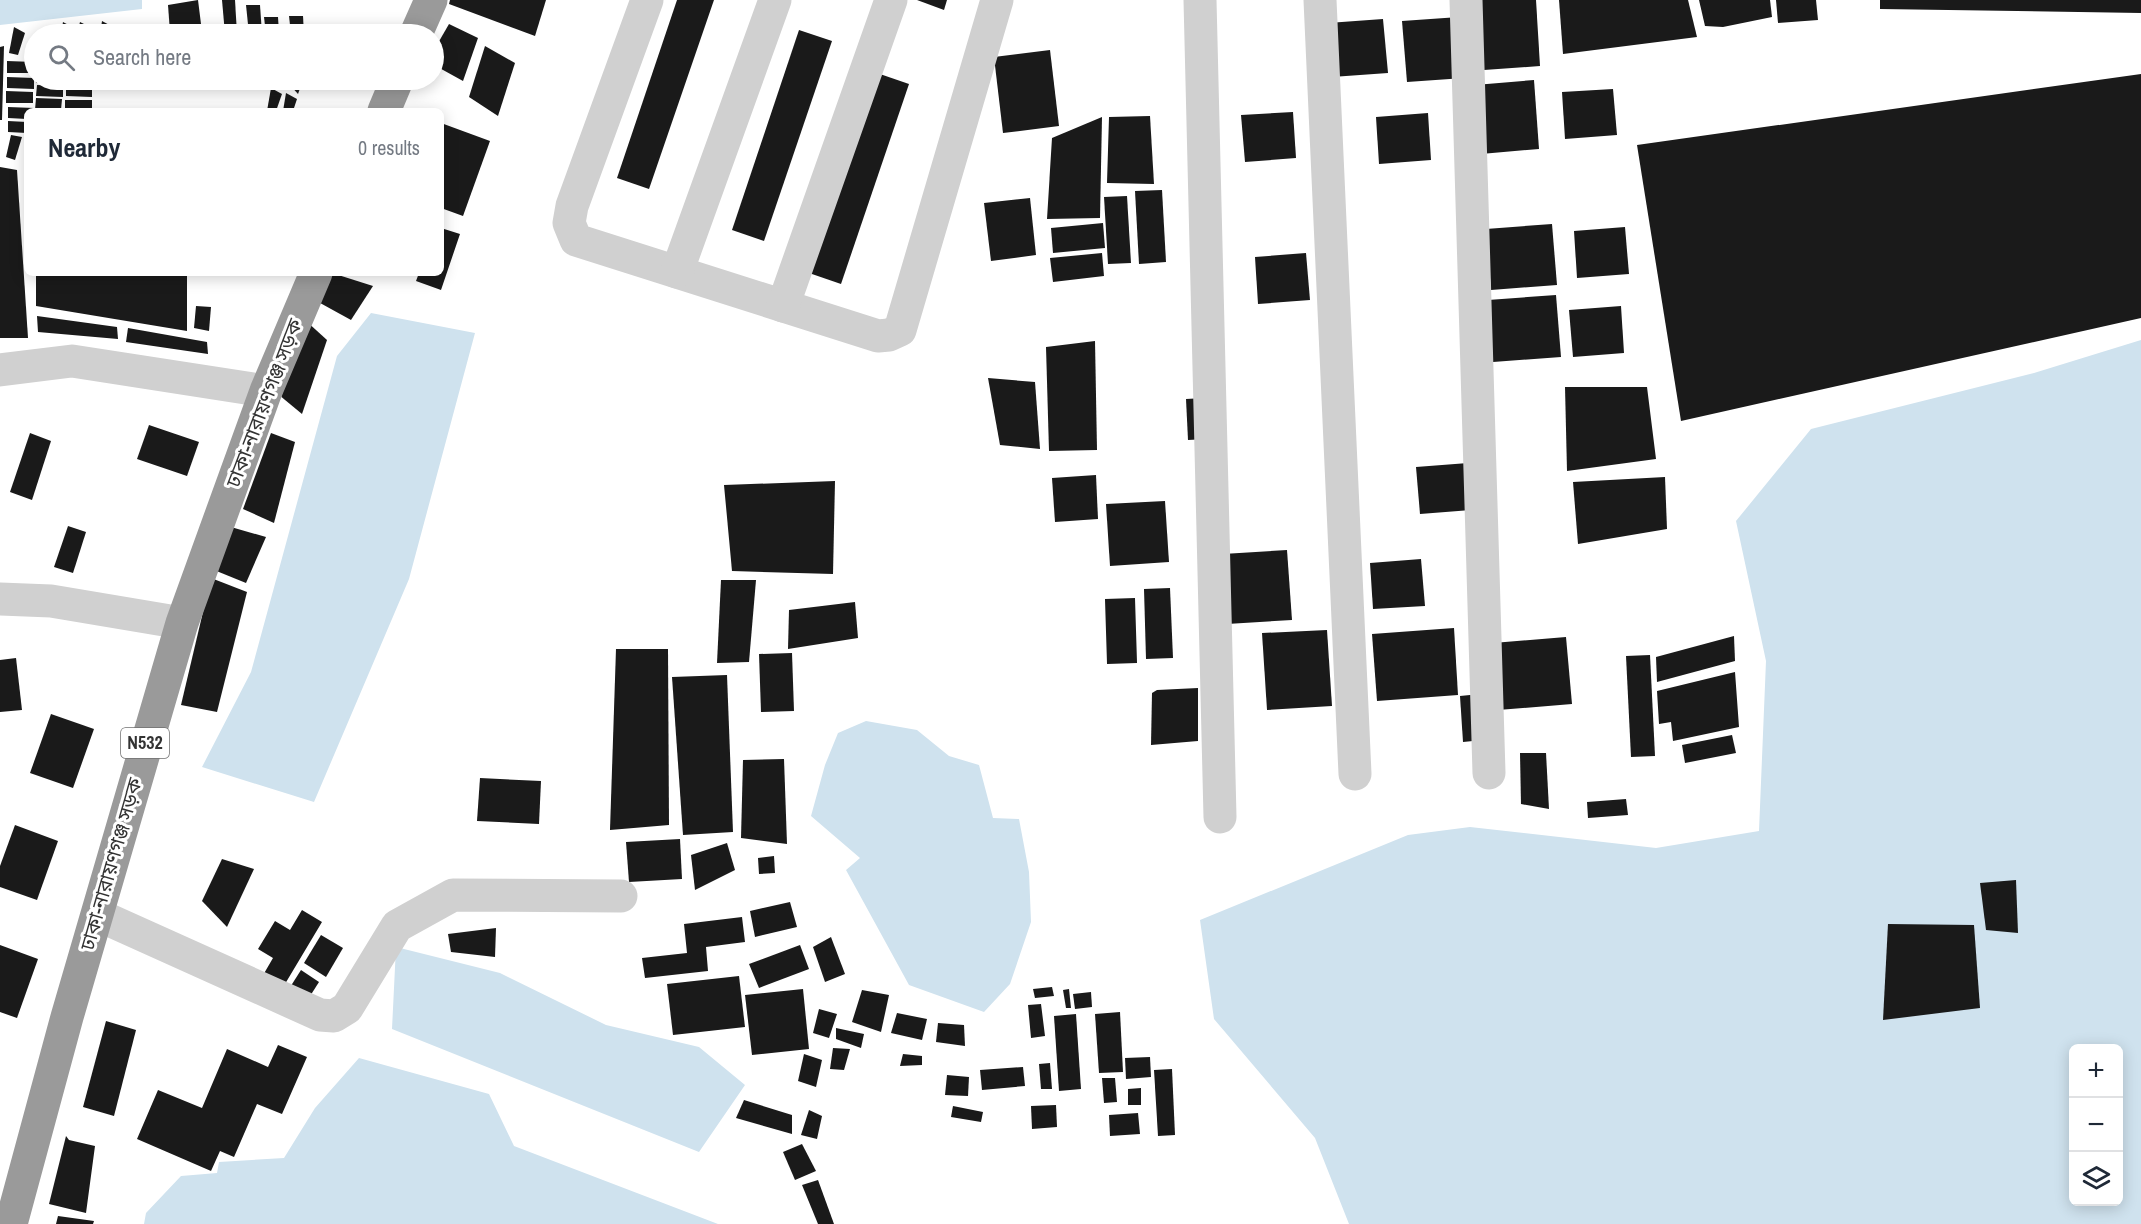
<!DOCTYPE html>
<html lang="en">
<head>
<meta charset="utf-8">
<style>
  :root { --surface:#fff; --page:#f2f2f3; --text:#1f2937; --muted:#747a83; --line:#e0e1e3 }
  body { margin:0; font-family:"Archivo Narrow","Noto Sans Bengali",sans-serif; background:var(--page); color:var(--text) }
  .controls { position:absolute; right:18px; bottom:18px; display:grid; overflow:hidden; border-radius:9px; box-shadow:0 3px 15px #0003 }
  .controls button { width:54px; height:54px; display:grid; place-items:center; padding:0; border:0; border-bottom:2px solid var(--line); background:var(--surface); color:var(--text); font:30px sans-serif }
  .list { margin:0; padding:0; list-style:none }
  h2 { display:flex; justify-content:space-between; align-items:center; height:78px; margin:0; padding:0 24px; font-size:26px }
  h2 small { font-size:20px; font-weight:400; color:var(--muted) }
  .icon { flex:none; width:33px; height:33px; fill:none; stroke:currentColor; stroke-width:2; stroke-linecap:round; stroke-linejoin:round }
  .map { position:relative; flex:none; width:2141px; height:1224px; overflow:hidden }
  .search { position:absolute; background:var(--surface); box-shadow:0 3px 15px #0003; left:24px; top:24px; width:420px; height:66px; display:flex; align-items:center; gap:15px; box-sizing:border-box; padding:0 21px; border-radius:33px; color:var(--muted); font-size:22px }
  .panel { position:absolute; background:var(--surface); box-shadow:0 3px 15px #0003; left:24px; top:108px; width:420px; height:168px; border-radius:9px }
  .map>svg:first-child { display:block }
  .water { fill:#cfe2ee; fill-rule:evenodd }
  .building { fill:#1a1a1a }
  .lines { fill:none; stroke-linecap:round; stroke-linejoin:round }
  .minor { stroke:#d0d0d0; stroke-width:33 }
  .highway { stroke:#9a9a9a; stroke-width:33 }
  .labels { text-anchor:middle; stroke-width:6; stroke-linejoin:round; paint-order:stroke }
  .shield { fill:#fff; stroke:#707070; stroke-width:1.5 }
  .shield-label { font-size:18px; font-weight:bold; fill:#333 }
  .street-label { font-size:20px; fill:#333; stroke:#fff }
</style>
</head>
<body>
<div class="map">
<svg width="2141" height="1224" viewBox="0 0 2141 1224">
  <rect width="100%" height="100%" fill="#fff"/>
  <!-- water -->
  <g class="water">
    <path d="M0,0H142V9L0,25Z"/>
    <path d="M371,313L475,333L409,579L314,802L202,767L251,672L337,356Z"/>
    <path d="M2141,340V1224H1349L1315,1138L1214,1019L1200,920L1408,835L1470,827L1656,848L1759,831L1766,661L1736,521L1811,429L2034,373ZM2074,1048H2118V1202H2074Z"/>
    <path d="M866,721L917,730L949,756L979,765L993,818L1019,819L1029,872L1031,922L1010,984L984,1012L909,985L846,870L860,858L811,816L825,765L838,733Z"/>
    <path d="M396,947L500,973L606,1025L699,1047L745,1085L699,1152L392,1029Z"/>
    <path d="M359,1058L489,1094L514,1146L718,1224H144L146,1213L181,1176L217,1173L219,1162L284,1158L315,1108Z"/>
  </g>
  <!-- building -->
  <g class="building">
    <path d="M198,0L202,32H170L168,5Z"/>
    <path d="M222,0H235L237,34H225Z"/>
    <path d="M450,0H546L535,36L449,4Z"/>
    <path d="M677,0H714L649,189L617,178Z"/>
    <path d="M917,0H947L944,10Z"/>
    <path d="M1479,0H1536L1540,66L1484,70Z"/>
    <path d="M1559,0H1688L1697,37L1563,54Z"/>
    <path d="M1699,0H1770L1772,17L1723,27L1705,26Z"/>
    <path d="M1776,0H1816L1818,20L1778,23Z"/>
    <path d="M1880,0H2141V13L1880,9Z"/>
    <path d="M246,5H260L262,34H249Z"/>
    <path d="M289,16H303L304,34H291Z"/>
    <path d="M264,17H278L279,34H266Z"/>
    <path d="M1459,17L1464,78L1407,82L1402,21Z"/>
    <path d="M1383,19L1388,73L1332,77L1328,23Z"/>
    <path d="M102,21L113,27L111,34H100Z"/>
    <path d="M63,22L74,28L72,34H61Z"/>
    <path d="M80,22L90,27L87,34H77Z"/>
    <path d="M119,24L130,29L128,34H117Z"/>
    <path d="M142,24L153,29L151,34H140Z"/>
    <path d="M449,24L478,38L463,81L434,65V50Z"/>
    <path d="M14,27L25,33L18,55L9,53Z"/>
    <path d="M799,30L832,41L764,241L732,230Z"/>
    <path d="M4,46L2,120H0V47Z"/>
    <path d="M485,46L515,63L498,116L469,97Z"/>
    <path d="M1050,50L1059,126L1003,133L994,57Z"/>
    <path d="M7,61L34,62L33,73H7Z"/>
    <path d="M877,73L909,84L841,284L809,273Z"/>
    <path d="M2141,74V318L1681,421L1637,145Z"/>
    <path d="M7,77L34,78V89L7,88Z"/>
    <path d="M37,80H63V84L36,83Z"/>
    <path d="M66,80H92V85L66,83Z"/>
    <path d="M291,80H303L298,94L290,85Z"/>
    <path d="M1534,80L1539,149L1481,154L1475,85Z"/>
    <path d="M37,85L63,86V97L36,96Z"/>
    <path d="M66,85L92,86V97L66,96Z"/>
    <path d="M271,88L282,94L276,111H267Z"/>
    <path d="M1613,89L1617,135L1565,139L1562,92Z"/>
    <path d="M6,91L33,92V103H6Z"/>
    <path d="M286,93L297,99L293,111H283Z"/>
    <path d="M36,98L62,99L61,110H35Z"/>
    <rect x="65" y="100" width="27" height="11"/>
    <path d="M8,107L34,108V111H27V119L8,118Z"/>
    <path d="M1293,112L1296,158L1245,162L1241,115Z"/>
    <path d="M1428,113L1431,160L1379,164L1376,117Z"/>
    <path d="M1150,116L1154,184L1107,183L1109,117Z"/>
    <path d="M1102,117L1100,218L1047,219L1052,138Z"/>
    <path d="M8,121L27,122V133L8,132Z"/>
    <path d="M441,123L490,141L463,216L441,208Z"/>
    <path d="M11,135L22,137L15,160L6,157Z"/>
    <path d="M0,167L17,170L28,338H0Z"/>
    <path d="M1162,190L1166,262L1139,264L1135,191Z"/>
    <path d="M1127,196L1131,263L1108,264L1104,197Z"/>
    <path d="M1030,198L1036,255L991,261L984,203Z"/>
    <path d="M1103,223L1105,248L1053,253L1051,228Z"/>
    <path d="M1552,224L1557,285L1491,290L1486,229Z"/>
    <path d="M1625,227L1629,274L1577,278L1574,231Z"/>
    <path d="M441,228L460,234L441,290L416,281L419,273H441Z"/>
    <path d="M1102,253L1104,276L1053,282L1050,258Z"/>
    <path d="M1306,253L1310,300L1258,304L1255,257Z"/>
    <path d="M36,273H187V331L36,306Z"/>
    <path d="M332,273L373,286L351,320L311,298Z"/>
    <path d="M1556,295L1561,357L1493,362L1488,300Z"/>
    <path d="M196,306L211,307L209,331L194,328Z"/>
    <path d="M1621,306L1624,353L1573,357L1569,310Z"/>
    <path d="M37,316L117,327L118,339L38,332Z"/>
    <path d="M305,320L327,340L302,414L273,390Z"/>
    <path d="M128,328L207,342L208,354L126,342Z"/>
    <path d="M1095,341L1097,450L1049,451L1046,347Z"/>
    <path d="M988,378L1035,382L1040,449L1000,445Z"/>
    <path d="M1565,387H1647L1656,459L1567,471Z"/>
    <path d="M1204,398L1207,439L1188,440L1186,399Z"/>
    <path d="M149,425L199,442L187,476L137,459Z"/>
    <path d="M30,433L51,441L32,500L10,492Z"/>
    <path d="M271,433L295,442L274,523L243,509Z"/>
    <path d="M1468,463L1471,510L1420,514L1416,467Z"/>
    <path d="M1096,475L1098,519L1055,522L1052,478Z"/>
    <path d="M1665,477L1667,529L1578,544L1573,482Z"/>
    <path d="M835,481L833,574L732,571L724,485Z"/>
    <path d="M1165,501L1169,562L1110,566L1106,504Z"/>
    <path d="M224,525L266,537L246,583L214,570Z"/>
    <path d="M68,526L86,532L73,573L54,567Z"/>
    <path d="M1287,550L1292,620L1227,624L1223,554Z"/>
    <path d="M1421,559L1425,606L1373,609L1370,563Z"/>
    <path d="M211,578L247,592L217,712L181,705Z"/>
    <path d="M721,580H756L749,662L717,663Z"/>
    <path d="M1170,588L1173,658L1146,659L1144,589Z"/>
    <path d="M1135,598L1137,663L1107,664L1105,599Z"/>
    <path d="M855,602L858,638L788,649L789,610Z"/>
    <path d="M1454,628L1458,695L1377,701L1372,634Z"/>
    <path d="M1327,630L1332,706L1267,710L1262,633Z"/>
    <path d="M1734,636L1735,661L1657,682L1656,657Z"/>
    <path d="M1566,637L1572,704L1498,710L1493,643Z"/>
    <path d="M616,649H668L669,825L610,830Z"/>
    <path d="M792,653L794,711L761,712L759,654Z"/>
    <path d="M1650,655L1655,756L1631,757L1626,656Z"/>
    <path d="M16,658L22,710L0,712V660Z"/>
    <path d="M1735,672L1739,727L1673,741L1671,722L1659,724L1657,691Z"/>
    <path d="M727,675L733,832L683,835L672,677Z"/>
    <path d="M1198,688V741L1151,745L1152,693L1157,690Z"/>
    <path d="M1480,694L1483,740L1463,742L1460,696Z"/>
    <path d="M51,714L94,729L73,788L30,773Z"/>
    <path d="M1732,735L1736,753L1685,763L1682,745Z"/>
    <path d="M1520,753H1546L1549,809L1521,804Z"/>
    <path d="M784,759L787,844L741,838L743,760Z"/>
    <path d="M480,778L541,781L539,824L477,821Z"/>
    <path d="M1626,799L1628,815L1588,818L1587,802Z"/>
    <path d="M15,825L58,841L37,900L0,887V866Z"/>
    <path d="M680,839L682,879L629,882L626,842Z"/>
    <path d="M727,843L735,870L695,890L691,855Z"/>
    <path d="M774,856L775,873L759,874L758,858Z"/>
    <path d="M222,859L254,869L227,927L202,901Z"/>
    <path d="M2016,880L2018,933L1986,930L1980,883Z"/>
    <path d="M790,902L797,927L755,937L750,911Z"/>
    <path d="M302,910L322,922L279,994L259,982L273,958L258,949L275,921L290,930Z"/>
    <path d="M742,917L745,942L706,947L708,971L645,978L642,958L687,953L684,924Z"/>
    <path d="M1888,924L1974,925L1980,1008L1883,1020Z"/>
    <path d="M496,928L495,957L451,952L448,934Z"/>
    <path d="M321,935L343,948L326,977L304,963Z"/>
    <path d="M831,937L845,974L825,982L813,947Z"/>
    <path d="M0,945L38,959L17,1018L0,1012Z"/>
    <path d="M800,945L809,969L759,988L749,964Z"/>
    <path d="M301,970L319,982L305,1004L287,992Z"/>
    <path d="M739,976L745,1027L673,1035L667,984Z"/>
    <path d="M1052,987L1054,996L1035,998L1033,989Z"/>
    <path d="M803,989L809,1049L752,1055L745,995Z"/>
    <path d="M1069,989L1071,1008H1066L1063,990Z"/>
    <path d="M862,990L889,995L881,1032L852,1022Z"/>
    <path d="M1091,992L1092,1007L1075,1009L1073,994Z"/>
    <path d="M1041,1004L1045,1036L1031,1038L1028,1005Z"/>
    <path d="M819,1009L837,1014L829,1038L813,1033Z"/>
    <path d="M1120,1012L1123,1072L1099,1073L1095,1014Z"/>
    <path d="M897,1013L927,1019L922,1040L891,1033Z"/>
    <path d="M1076,1014L1081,1089L1059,1091L1054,1016Z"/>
    <path d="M106,1021L136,1030L114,1116L83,1107Z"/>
    <path d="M938,1023L964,1025L965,1046L936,1042Z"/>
    <path d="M836,1028L864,1034L861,1048L836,1039Z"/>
    <path d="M278,1045L307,1057L282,1114L257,1104L234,1157L220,1151L211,1171L137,1139L158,1090L202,1108L227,1049L268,1067Z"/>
    <path d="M833,1048L850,1049L844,1070L830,1069Z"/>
    <path d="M804,1054L822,1060L816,1087L798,1081Z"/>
    <path d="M903,1054L922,1056V1065L900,1066Z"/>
    <path d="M1150,1057L1151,1077L1126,1079L1125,1058Z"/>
    <path d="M1050,1063L1052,1089H1041L1039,1064Z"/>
    <path d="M1023,1067L1025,1086L982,1090L980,1070Z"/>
    <path d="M1172,1069L1175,1135L1158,1136L1154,1070Z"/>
    <path d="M947,1075L969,1077L968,1096L945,1095Z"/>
    <path d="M1102,1078H1115L1117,1102L1104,1103Z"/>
    <path d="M1141,1088V1105H1128V1089Z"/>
    <path d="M744,1100L792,1115V1134L736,1118Z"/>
    <path d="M1056,1105L1057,1127L1032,1129L1031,1106Z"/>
    <path d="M953,1106L983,1112L981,1122L951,1117Z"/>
    <path d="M809,1110L822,1116L817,1139L801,1135Z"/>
    <path d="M1138,1113L1140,1134L1110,1136L1109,1115Z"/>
    <path d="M66,1136L69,1140L95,1146L86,1213L49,1204Z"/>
    <path d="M802,1144L816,1171L795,1180L783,1152Z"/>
    <path d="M818,1180L834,1224H818L802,1185Z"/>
    <path d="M58,1216L94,1221L93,1224H56Z"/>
  </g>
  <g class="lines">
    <!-- minor -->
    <g class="minor">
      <path d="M647,0L572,206L569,223L576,240L878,336L889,335L900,330L997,0"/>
      <path d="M1200,0L1220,817"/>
      <path d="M1320,0L1355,774"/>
      <path d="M1466,0L1489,773"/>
      <path d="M677,272L775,0"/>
      <path d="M783,306L891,0"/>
      <path d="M0,370L72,361L266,391"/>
      <path d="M0,599L51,601L182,623"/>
      <path d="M98,915L320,1015L334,1016L347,1008L397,926L453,895L621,896"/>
    </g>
    <!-- highway -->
    <g class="highway">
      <path d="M416,34L431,0"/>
      <path d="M384,111L397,80"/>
      <path d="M11,1224L67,1017L182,623L266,391L316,273"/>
    </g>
  </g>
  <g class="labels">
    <!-- shield labels -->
    <rect class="shield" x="121" y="728" width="48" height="30" rx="4.5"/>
    <g class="shield-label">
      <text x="145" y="749">N532</text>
    </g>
    <!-- street labels -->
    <g class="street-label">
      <text transform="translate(264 403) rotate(-69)" y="7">ঢাকা-নারায়ণগঞ্জ সড়ক</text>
      <text transform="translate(111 864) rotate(-74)" y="7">ঢাকা-নারায়ণগঞ্জ সড়ক</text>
    </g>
  </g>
</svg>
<div class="controls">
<button>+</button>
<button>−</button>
<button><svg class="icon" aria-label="layers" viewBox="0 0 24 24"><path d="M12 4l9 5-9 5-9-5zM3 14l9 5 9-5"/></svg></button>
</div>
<div class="search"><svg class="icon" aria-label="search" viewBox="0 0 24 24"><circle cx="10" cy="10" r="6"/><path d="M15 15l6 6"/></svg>Search here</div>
<section class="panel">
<h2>Nearby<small>0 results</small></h2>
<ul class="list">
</ul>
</section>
</div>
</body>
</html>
